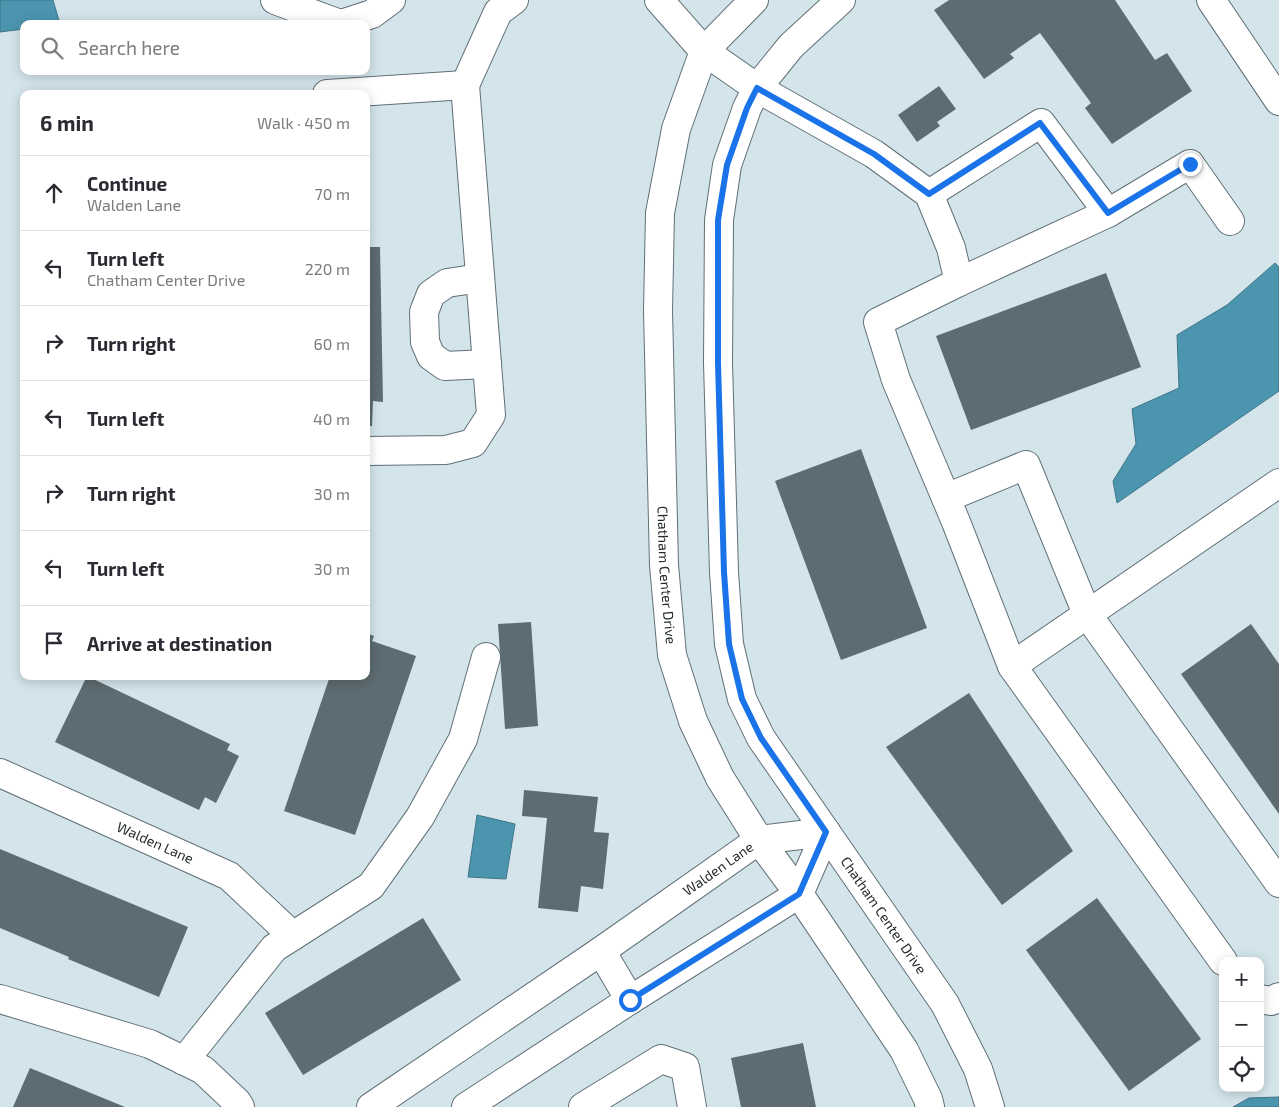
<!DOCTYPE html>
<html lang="en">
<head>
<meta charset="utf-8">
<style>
  :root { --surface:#fff; --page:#f7f7f7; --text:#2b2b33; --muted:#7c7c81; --line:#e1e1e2 }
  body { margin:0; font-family:"Exo 2",sans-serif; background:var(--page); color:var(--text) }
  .controls { position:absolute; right:15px; bottom:15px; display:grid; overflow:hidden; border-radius:10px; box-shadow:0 2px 12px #0003 }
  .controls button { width:45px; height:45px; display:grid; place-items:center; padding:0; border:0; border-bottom:1px solid var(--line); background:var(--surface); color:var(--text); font:25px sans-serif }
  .stop { position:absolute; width:15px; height:15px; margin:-11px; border:4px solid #1a73e8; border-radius:50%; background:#fff }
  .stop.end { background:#1a73e8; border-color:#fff; box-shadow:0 1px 5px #0008 }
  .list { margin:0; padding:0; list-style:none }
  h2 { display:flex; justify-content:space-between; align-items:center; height:65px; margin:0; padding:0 20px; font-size:21px }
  h2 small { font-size:16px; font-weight:400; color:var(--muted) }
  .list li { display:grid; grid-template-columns:32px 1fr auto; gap:15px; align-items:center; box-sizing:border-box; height:75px; padding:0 20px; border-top:1px solid var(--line) }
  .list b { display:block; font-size:19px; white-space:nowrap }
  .list p { margin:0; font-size:16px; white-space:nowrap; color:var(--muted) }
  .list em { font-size:16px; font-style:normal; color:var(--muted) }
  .icon { flex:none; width:28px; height:28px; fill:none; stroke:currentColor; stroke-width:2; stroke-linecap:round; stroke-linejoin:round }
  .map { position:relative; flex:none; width:1279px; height:1107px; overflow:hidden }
  .search { position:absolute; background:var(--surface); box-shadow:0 2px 12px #0003; left:20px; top:20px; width:350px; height:55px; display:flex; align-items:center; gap:12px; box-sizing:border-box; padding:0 18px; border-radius:10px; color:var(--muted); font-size:19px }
  .panel { position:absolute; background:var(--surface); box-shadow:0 2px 12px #0003; left:20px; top:90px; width:350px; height:590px; border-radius:10px }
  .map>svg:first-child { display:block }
  .water { fill:#4c95af; stroke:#407588 }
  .building { fill:#5d6c72 }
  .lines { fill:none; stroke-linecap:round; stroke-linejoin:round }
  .minor-casing { stroke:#617077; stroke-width:30 }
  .minor { stroke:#fff; stroke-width:28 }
  .route { stroke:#1a73e8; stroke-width:6 }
  .labels { text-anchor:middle; stroke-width:5; stroke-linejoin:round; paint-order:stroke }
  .street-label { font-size:14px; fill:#242a2d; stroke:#fff }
</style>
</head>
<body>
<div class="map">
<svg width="1279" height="1107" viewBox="0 0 1279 1107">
  <rect width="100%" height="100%" fill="#d3e4eb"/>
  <!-- water -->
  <g class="water">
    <path d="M0,0H53L60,24H24V29L0,32Z"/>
    <path d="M1275,263L1279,267V391L1117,503L1113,481L1136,444L1132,409L1179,388L1177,335L1227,305Z"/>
    <path d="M477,815L515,824L506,879L468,877Z"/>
    <path d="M1279,1097V1107H1233L1249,1098Z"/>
  </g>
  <!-- building -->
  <g class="building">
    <path d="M949,0H1115L1155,60L1167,53L1192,91L1112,144L1085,108L1091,103L1040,33L1010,54L1014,58L984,79L934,10Z"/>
    <path d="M939,86L956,109L937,122L940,126L917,142L898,115Z"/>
    <path d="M366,247H380L383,402L373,401L372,426H366Z"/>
    <path d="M1106,273L1141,367L971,430L936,336Z"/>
    <path d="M861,449L927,628L841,660L775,481Z"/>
    <path d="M531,622L538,726L505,729L498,624Z"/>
    <path d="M1251,624L1279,664V814L1181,674Z"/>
    <path d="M366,633L374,636L372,641L416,656L355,835L284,811L330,676H366Z"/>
    <path d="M87,676L230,744L227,750L239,756L216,803L205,797L199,810L55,742Z"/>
    <path d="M969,693L1073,851L1002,905L886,747Z"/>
    <path d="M524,790L598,797L594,832L609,833L603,889L581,886L578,912L538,908L547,818L522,816Z"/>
    <path d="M0,849L188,927L159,997L68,959L69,957L0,928Z"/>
    <path d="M1097,898L1201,1039L1129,1091L1026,950Z"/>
    <path d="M423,918L461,980L303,1075L265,1013Z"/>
    <path d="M803,1043L816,1107H741L731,1058Z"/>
    <path d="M30,1068L125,1107H13Z"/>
  </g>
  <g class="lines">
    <!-- minor casing -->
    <g class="minor-casing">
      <g id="minor">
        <path d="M275,0L340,24"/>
        <path d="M659,0L704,51L757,88L874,154L929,194L951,248L959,282L878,322L896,380L956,522L1012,666"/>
        <path id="s1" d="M754,0L704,51L676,129L660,213L658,311L664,565L672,655L693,721L720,778L759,840L799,894L904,1050L928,1099L930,1107"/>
        <path id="s2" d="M841,0L791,46L757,88L747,108L727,165L719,220L718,363L724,572L729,644L742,699L761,738L945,1004L978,1069L990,1107"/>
        <path d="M1211,0L1279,101"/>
        <path d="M341,24L372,14L391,0"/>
        <path d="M465,85L498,12L514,0"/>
        <path d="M327,94L465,85L491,415L473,443L446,450L366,451"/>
        <path d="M929,194L1041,123L1108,213L959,282"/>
        <path d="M1108,213L1190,164L1230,221"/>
        <path d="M480,278L447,283L431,294L424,312L425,342L431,356L445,366L487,364"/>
        <path d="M946,498L1026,465L1087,614L1279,883"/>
        <path id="s3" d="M0,773L229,876L293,936"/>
        <path d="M601,951L630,1000L799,894L826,832"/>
        <path d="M1223,961L1012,666L1279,483"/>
        <path d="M0,999L150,1044L203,1070L237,1102L240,1107"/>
        <path d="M1260,999L1271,1001L1279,997"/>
        <path d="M184,1061L274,948L371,886L420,817L463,739L486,657"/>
        <path id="s4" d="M371,1107L601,951L759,840L826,832"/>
        <path d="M466,1107L630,1000"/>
        <path d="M583,1107L661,1059L685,1067L692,1107"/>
      </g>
    </g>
    <!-- minor -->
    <use href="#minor" class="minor"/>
  </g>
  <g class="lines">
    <!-- route -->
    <path class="route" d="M630,1000L799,894L826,832L761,738L742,699L729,644L724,572L718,363V220L727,165L747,108L757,88L874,154L929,194L1040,123L1108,213L1190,164"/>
  </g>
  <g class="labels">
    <!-- street labels -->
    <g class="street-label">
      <text dy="5" stroke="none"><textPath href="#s1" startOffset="602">Chatham Center Drive</textPath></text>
      <text dy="5" stroke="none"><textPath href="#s3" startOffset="170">Walden Lane</textPath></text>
      <text dy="5" stroke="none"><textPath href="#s4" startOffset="421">Walden Lane</textPath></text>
      <text dy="5" stroke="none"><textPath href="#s2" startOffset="1000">Chatham Center Drive</textPath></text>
    </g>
  </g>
</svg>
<div class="controls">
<button>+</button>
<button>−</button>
<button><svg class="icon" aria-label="locate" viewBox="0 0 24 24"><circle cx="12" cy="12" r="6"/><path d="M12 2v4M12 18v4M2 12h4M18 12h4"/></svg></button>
</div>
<div class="stop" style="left:630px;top:1000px"></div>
<div class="stop end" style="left:1190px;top:164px"></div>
<div class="search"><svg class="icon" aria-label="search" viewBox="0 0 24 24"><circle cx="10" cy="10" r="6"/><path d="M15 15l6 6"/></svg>Search here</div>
<section class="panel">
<h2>6 min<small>Walk · 450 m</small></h2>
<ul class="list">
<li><svg class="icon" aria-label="ahead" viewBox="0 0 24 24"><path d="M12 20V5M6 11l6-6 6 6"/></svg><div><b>Continue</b><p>Walden Lane</p></div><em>70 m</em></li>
<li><svg class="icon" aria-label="left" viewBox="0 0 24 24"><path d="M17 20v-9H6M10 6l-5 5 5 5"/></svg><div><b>Turn left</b><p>Chatham Center Drive</p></div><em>220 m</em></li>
<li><svg class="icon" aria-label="right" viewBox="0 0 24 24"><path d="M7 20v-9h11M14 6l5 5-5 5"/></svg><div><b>Turn right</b></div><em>60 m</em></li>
<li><svg class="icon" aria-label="left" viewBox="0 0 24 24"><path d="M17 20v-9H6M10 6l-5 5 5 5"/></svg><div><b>Turn left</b></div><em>40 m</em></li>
<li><svg class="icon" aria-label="right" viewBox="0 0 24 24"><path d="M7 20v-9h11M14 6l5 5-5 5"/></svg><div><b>Turn right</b></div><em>30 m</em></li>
<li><svg class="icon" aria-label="left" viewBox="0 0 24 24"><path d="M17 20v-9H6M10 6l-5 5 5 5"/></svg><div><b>Turn left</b></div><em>30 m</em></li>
<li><svg class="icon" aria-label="arrive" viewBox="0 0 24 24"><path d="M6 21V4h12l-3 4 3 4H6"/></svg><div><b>Arrive at destination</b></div></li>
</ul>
</section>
</div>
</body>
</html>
